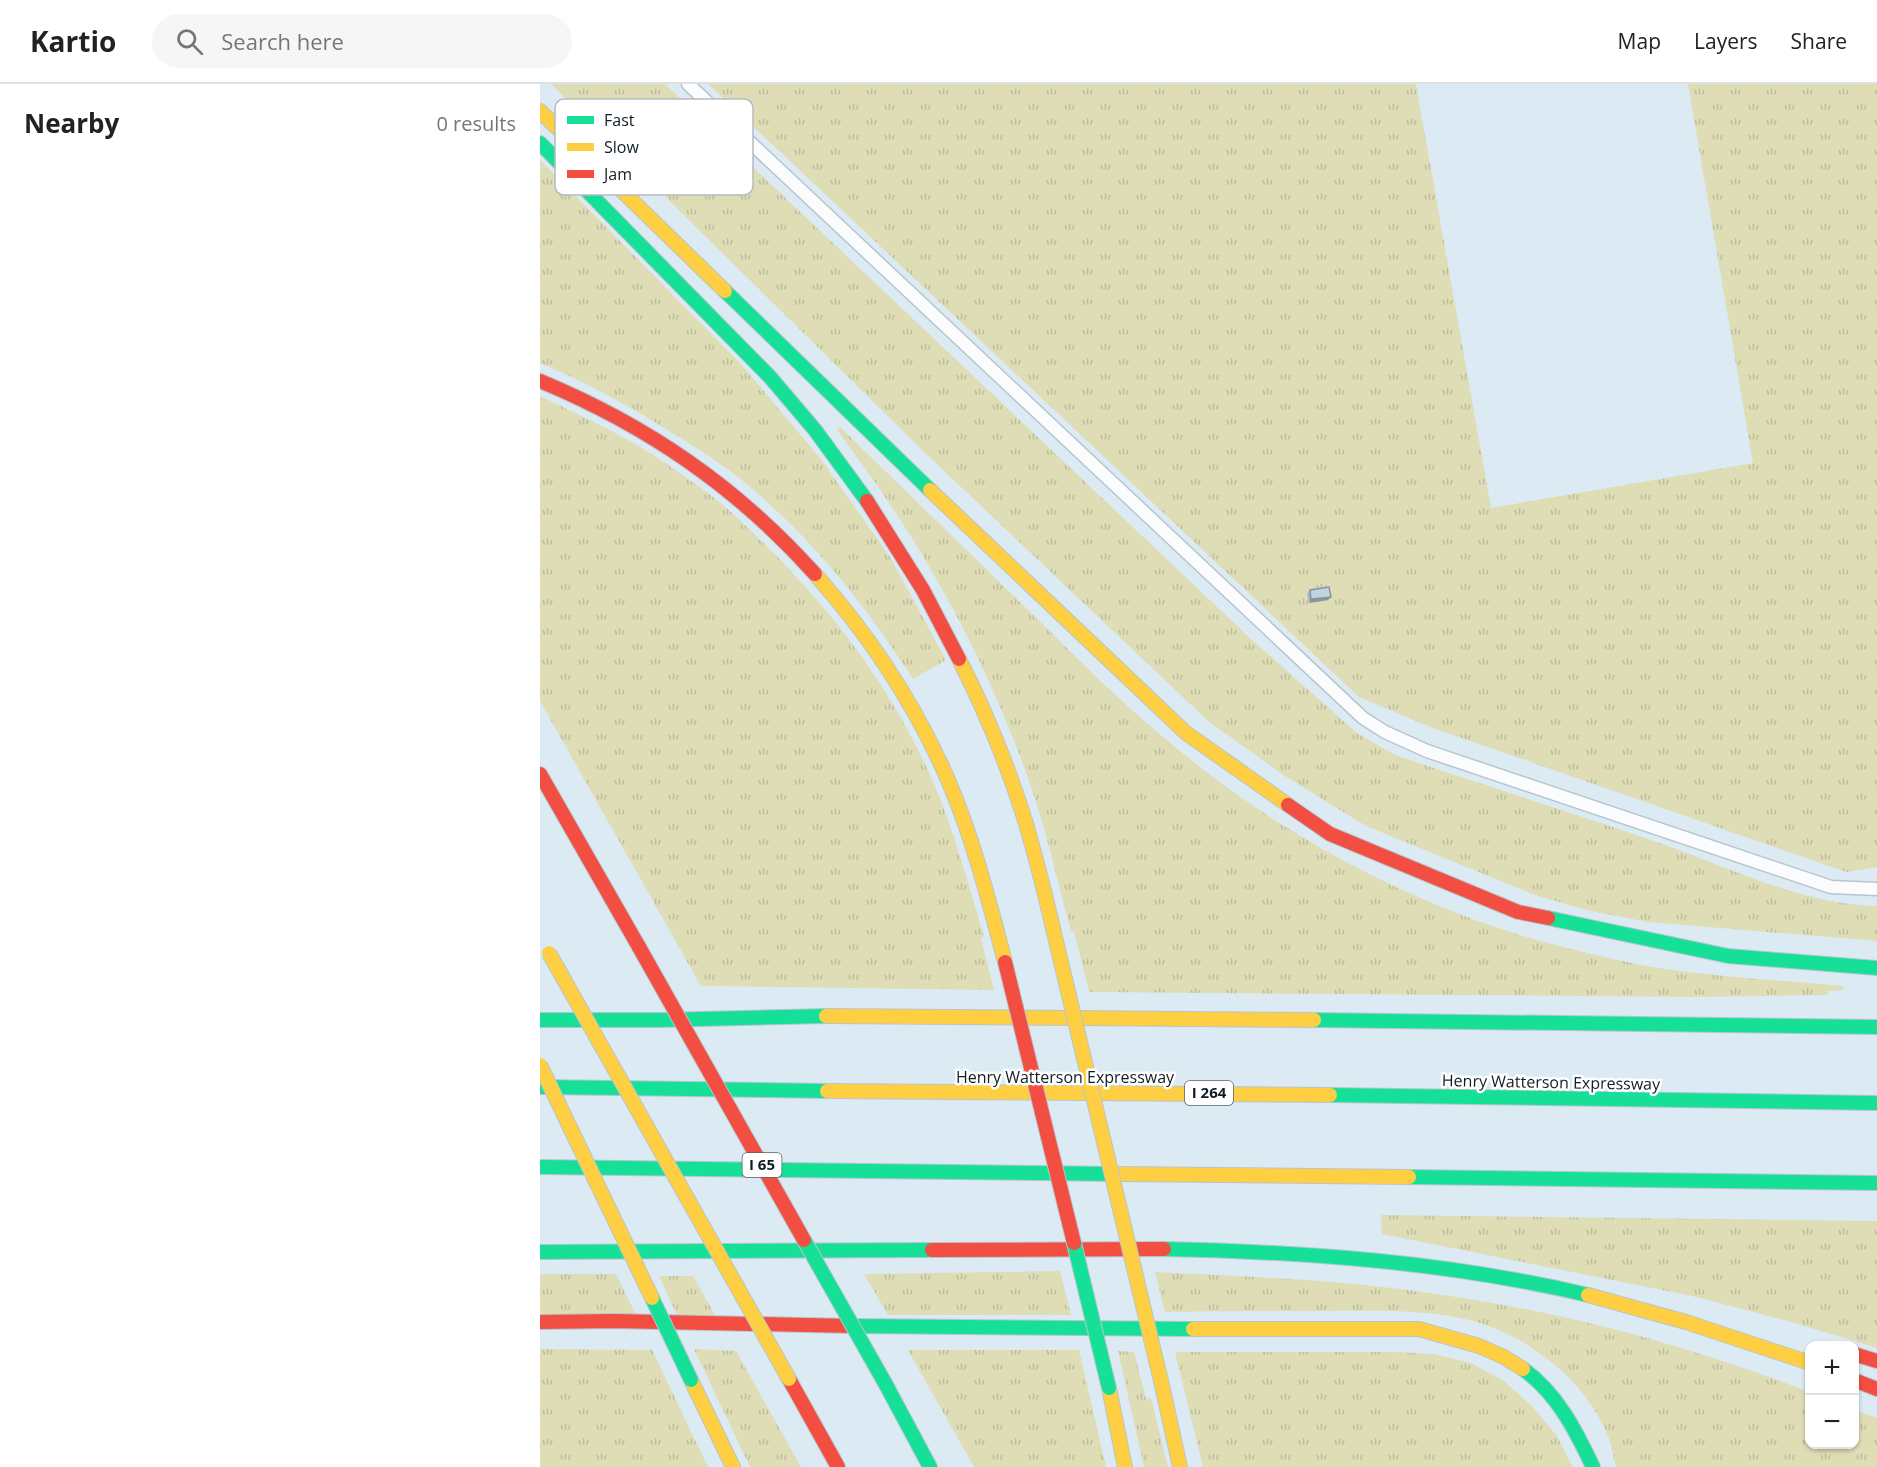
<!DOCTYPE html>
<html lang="en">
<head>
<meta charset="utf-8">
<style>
  :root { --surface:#fff; --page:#f6f6f6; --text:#222; --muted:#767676; --line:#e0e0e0 }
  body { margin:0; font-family:"Open Sans",sans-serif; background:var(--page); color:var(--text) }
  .controls { position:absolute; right:18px; bottom:18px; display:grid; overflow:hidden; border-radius:12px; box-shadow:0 2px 4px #0004 }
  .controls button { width:54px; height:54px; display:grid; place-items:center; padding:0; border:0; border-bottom:2px solid var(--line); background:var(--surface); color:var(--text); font:30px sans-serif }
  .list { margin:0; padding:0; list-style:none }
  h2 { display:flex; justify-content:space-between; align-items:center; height:78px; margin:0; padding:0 24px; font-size:26px }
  h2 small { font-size:20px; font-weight:400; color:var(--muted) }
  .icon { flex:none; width:33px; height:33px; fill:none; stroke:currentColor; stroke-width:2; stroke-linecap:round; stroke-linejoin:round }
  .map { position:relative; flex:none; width:1337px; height:1383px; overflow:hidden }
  header { display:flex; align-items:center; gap:36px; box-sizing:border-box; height:84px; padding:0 30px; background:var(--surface); border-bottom:2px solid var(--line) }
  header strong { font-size:28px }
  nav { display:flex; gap:33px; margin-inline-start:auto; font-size:21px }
  .search { width:420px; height:54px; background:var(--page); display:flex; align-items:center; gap:15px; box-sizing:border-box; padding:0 21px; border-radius:33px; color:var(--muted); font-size:22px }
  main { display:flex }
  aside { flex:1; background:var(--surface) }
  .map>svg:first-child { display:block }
  .grass { fill:url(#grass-tufts) }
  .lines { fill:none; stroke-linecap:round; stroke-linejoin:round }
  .lane-casing { stroke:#b8c5cd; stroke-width:15 }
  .fast-casing { stroke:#b8c5cd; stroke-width:16 }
  .slow-casing { stroke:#b8c5cd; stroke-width:16 }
  .jam-casing { stroke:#b8c5cd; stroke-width:16 }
  .lane { stroke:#fafcfd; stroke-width:12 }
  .fast { stroke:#16e098; stroke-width:14 }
  .slow { stroke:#ffcf43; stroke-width:14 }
  .jam { stroke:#f24e42; stroke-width:14 }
  .fast-bridge-casing { stroke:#b8c5cd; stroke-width:16; stroke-linecap:butt }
  .slow-bridge-casing { stroke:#b8c5cd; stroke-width:16; stroke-linecap:butt }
  .jam-bridge-casing { stroke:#b8c5cd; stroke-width:16; stroke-linecap:butt }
  .fast-bridge { stroke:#16e098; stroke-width:14 }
  .slow-bridge { stroke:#ffcf43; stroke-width:14 }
  .jam-bridge { stroke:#f24e42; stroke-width:14 }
  .wall { fill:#a7b6c2 }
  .shaded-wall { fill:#88949e }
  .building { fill:#c2d4e1; stroke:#88949e; stroke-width:1.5 }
  .labels { text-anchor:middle; stroke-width:5; stroke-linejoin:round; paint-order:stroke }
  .shield { fill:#fff; stroke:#586166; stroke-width:1.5 }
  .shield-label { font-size:15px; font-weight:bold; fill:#111d25 }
  .street-label { font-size:16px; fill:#111d25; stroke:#fff }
  .key { fill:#fff; stroke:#b8bbbe; stroke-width:1.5 }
  .key-label { font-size:16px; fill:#111d25 }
</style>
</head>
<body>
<header>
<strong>Kartio</strong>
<div class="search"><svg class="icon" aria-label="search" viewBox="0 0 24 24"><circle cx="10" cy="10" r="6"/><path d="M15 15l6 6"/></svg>Search here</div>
<nav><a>Map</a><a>Layers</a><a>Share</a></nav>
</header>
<main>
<aside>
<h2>Nearby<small>0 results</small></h2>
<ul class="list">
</ul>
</aside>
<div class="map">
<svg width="1337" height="1383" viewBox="0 0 1337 1383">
  <defs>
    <pattern id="grass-tufts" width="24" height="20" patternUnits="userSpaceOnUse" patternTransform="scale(1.5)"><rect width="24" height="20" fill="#deddb6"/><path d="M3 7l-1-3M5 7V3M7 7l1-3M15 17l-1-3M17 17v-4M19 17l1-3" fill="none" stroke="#bdbd9c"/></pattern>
  </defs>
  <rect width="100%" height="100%" fill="#dceaf4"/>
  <!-- grass -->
  <g class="grass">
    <path d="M11,0H125L711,555L817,649L855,671C946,702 1037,730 1128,762C1195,786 1265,821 1337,822V857L1108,838L1050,827L995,811L826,742L745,692L668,637L381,365Z"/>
    <path d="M168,0H876L951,424L1213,379L1148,0H1337V783L1306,788L893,644L819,613Z"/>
    <path d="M0,76L201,280L280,374L350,473L406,576L373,595C323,517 264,444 190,387C161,365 129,347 98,328C66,310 34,293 0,279Z"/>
    <path d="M0,312C39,331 80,349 116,373C141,390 172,410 193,430C269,500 333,575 379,668C409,726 425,790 444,852L441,854L454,906L161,902L0,617Z"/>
    <path d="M300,343C361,403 423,462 484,522C535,572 585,623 641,668C740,749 858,813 980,851C1022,863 1065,874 1107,882C1172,893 1238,896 1303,902V906L1288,907V910L1284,911L1155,913L549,908L534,847H531C519,803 509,758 495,715C450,579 383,459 297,346Z"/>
    <path d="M841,1131L1337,1137V1264L1248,1237L1152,1212L842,1150Z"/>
    <path d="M520,1187L531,1231H348L324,1190Z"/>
    <path d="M615,1188C697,1192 779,1195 860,1205C1000,1222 1138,1257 1269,1308L1270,1360H1314L1315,1326L1337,1334V1383H1076C1073,1373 1072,1362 1068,1352C1045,1294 985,1249 925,1235C879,1225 831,1227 784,1227C731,1227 678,1227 625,1228Z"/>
    <path d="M0,1190H76L96,1231L0,1230Z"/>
    <path d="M119,1192H153L175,1231H137Z"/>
    <path d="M0,1265L112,1266L168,1383H0Z"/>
    <path d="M154,1265L196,1267L261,1383H210Z"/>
    <path d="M368,1266H539L566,1383H434Z"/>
    <path d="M578,1267L594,1268L606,1315L611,1314L628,1383H604Z"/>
    <path d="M635,1268H856L894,1270L931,1279L964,1297L992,1322L1017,1352L1033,1383H663Z"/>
  </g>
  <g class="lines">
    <!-- lane casing -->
    <g class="lane-casing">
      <path id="lane" d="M148,0L823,634L845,648L887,667L1291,803L1337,805"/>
    </g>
    <!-- fast casing -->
    <g class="fast-casing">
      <g id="fast">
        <path d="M0,59L230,293L275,346L327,417"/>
        <path d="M185,207L390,406"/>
        <path d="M1008,834L1188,872L1337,884"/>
        <path d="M0,936H119L286,932"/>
        <path d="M774,936L1337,943"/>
        <path d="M0,1003L287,1007"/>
        <path d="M790,1011L1337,1019"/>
        <path d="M0,1083L577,1090"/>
        <path d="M869,1093L1337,1099"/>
        <path d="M624,1165C767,1168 908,1178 1048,1211"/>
        <path d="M0,1168L392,1166"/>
        <path d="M313,1242L653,1245"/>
        <path d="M983,1285C1017,1309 1036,1347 1053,1383"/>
        <path d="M345,1299L390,1383"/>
      </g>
    </g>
    <!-- slow casing -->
    <g class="slow-casing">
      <g id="slow">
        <path d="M0,27L185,207"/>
        <path d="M390,406L646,649L748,721"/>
        <path d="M275,490C330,552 375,620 408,696C433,754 449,817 465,878"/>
        <path d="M419,575C444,624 465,675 482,727C498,777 509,828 521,878"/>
        <path d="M286,932L774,936"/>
        <path d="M287,1007L790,1011"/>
        <path d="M577,1090L869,1093"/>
        <path d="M1048,1211L1146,1238L1270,1279"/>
        <path d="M653,1245H879L939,1262L964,1273L983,1285"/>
        <path d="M151,1296L193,1383"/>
        <path d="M621,1297L640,1383"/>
        <path d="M569,1304L585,1383"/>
      </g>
    </g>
    <!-- jam casing -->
    <g class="jam-casing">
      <g id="jam">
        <path d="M0,297C108,342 197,403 275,490"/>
        <path d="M327,417L383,506L419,575"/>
        <path d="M0,690L99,863"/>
        <path d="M748,721L790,750L978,828L1008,834"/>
        <path d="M392,1166L624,1165"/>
        <path d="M0,1238L74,1237L313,1242"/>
        <path d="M1314,1270L1337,1277"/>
        <path d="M249,1295L298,1383"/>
        <path d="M1314,1296L1337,1305"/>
      </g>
    </g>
    <!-- lane -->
    <use href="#lane" class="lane"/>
    <!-- fast -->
    <use href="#fast" class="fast"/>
    <!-- slow -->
    <use href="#slow" class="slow"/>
    <!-- jam -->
    <use href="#jam" class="jam"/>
    <!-- fast-bridge casing -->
    <g class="fast-bridge-casing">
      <g id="fast-bridge">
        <path d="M264,1156L345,1299"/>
        <path d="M534,1159L569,1304"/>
        <path d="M112,1214L151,1296"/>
      </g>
    </g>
    <!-- slow-bridge casing -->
    <g class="slow-bridge-casing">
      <g id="slow-bridge">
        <path d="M9,869L249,1295"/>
        <path d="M521,878L621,1297"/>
        <path d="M0,981L112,1214"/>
      </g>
    </g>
    <!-- jam-bridge casing -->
    <g class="jam-bridge-casing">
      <g id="jam-bridge">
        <path d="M99,863L264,1156"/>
        <path d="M465,878L534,1159"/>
      </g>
    </g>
    <!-- fast-bridge -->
    <use href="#fast-bridge" class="fast-bridge"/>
    <!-- slow-bridge -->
    <use href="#slow-bridge" class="slow-bridge"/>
    <!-- jam-bridge -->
    <use href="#jam-bridge" class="jam-bridge"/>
  </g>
  <!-- wall -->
  <path class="wall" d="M770,506L791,513L788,516L769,519L767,510Z"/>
  <!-- shaded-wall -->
  <path class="shaded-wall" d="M791,513L788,516L769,519L771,515Z"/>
  <!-- building -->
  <path class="building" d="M789,503L791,513L771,515L770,506Z"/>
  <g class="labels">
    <!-- shield labels -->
    <g class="shield">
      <rect x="645" y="997" width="48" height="24" rx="4.5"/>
      <rect x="202.5" y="1069" width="39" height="24" rx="4.5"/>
    </g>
    <g class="shield-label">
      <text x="669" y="1014">I 264</text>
      <text x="222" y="1086">I 65</text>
    </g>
    <!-- street labels -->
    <g class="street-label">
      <text x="525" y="999">Henry Watterson Expressway</text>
      <text transform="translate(1011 998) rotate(1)" y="6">Henry Watterson Expressway</text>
    </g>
  </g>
  <!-- legend -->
  <rect x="15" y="15" width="198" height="96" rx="9" class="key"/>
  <rect x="27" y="32" width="27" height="8" fill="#16e098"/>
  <rect x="27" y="59" width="27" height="8" fill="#ffcf43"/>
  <rect x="27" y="86" width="27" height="8" fill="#f24e42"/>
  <g class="key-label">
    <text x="64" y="42">Fast</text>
    <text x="64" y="69">Slow</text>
    <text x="64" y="96">Jam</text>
  </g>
</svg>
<div class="controls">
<button>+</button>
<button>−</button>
</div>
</div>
</main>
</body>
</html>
